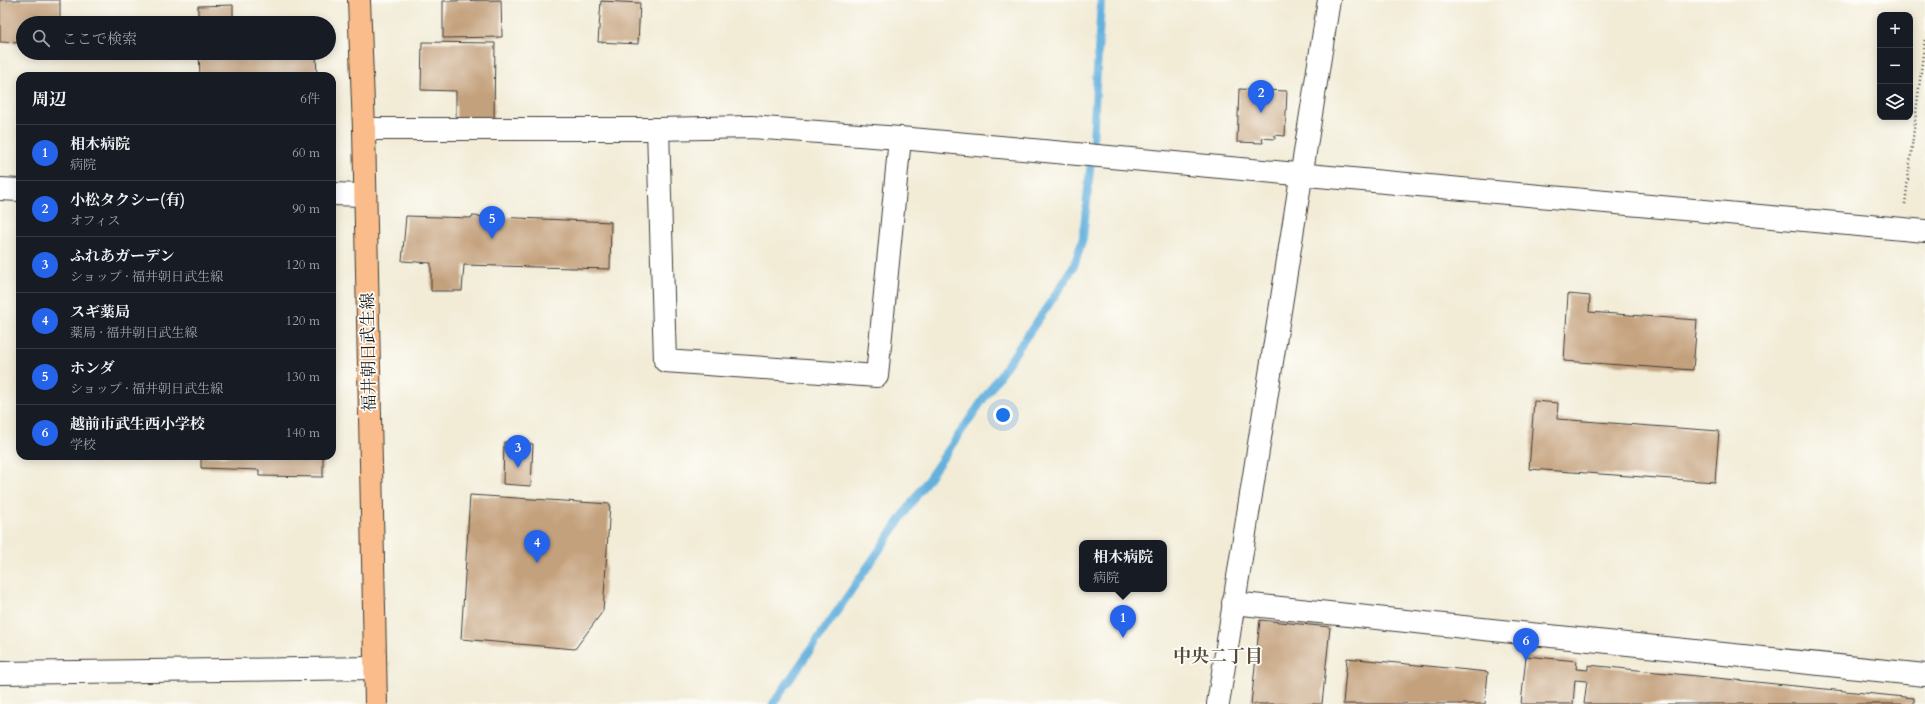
<!DOCTYPE html>
<html lang="ja">
<head>
<meta charset="utf-8">
<style>
  :root { --surface:#171b24; --page:#242831; --text:#f1f3f6; --muted:#9ea1a6; --line:#363941; --accent:#2563eb }
  body { margin:0; font-family:Cardo,"Noto Serif JP",serif; background:var(--page); color:var(--text) }
  .controls { position:absolute; right:12px; top:12px; display:grid; overflow:hidden; border-radius:8px; box-shadow:0 2px 10px #0003 }
  .controls button { width:36px; height:36px; display:grid; place-items:center; padding:0; border:0; border-bottom:1px solid var(--line); background:var(--surface); color:var(--text); font:20px sans-serif }
  .you { position:absolute; left:1003px; top:415px; width:14px; height:14px; margin:-10px; border:3px solid #fff; border-radius:50%; background:#1a73e8; box-shadow:0 0 0 6px #1a73e833 }
  .badge { display:grid; place-items:center; width:26px; height:26px; border-radius:50%; background:var(--accent); color:#fff; font-size:13px; font-weight:700 }
  .pin { position:absolute; translate:-50% -33px; filter:drop-shadow(0 1px 2px #0008) }
  .pin::after { content:''; position:absolute; top:21px; width:14px; height:12px; background:inherit; clip-path:polygon(0 0,100% 0,50% 100%) }
  .popup { position:absolute; left:1079px; top:540px; width:88px; height:52px; box-sizing:border-box; display:grid; place-content:center; border-radius:8px; background:var(--surface); filter:drop-shadow(0 1px 3px #0005); font-size:13px; white-space:nowrap; color:var(--muted) }
  .popup b { font-size:15px; color:var(--text) }
  .popup::after { content:''; position:absolute; left:50%; top:100%; margin-left:-8px; border:8px solid transparent; border-top-color:var(--surface) }
  .list { margin:0; padding:0; list-style:none }
  h2 { display:flex; justify-content:space-between; align-items:center; height:52px; margin:0; padding:0 16px; font-size:17px }
  h2 small { font-size:13px; font-weight:400; color:var(--muted) }
  .list li { display:grid; grid-template-columns:26px 1fr auto; gap:12px; align-items:center; box-sizing:border-box; height:56px; padding:0 16px; border-top:1px solid var(--line) }
  .list b { display:block; font-size:15px; white-space:nowrap }
  .list p { margin:0; font-size:13px; white-space:nowrap; color:var(--muted) }
  .list em { font-size:13px; font-style:normal; color:var(--muted) }
  .icon { flex:none; width:22px; height:22px; fill:none; stroke:currentColor; stroke-width:2; stroke-linecap:round; stroke-linejoin:round }
  .map { position:relative; flex:none; width:1925px; height:704px; overflow:hidden }
  .search { position:absolute; background:var(--surface); box-shadow:0 2px 10px #0003; left:16px; top:16px; width:320px; height:44px; display:flex; align-items:center; gap:10px; box-sizing:border-box; padding:0 14px; border-radius:22px; color:var(--muted); font-size:15px }
  .panel { position:absolute; background:var(--surface); box-shadow:0 2px 10px #0003; left:16px; top:72px; width:320px; height:388px; border-radius:12px }
  .map>svg:first-child { display:block }
  .lines { fill:none; stroke-linecap:round; stroke-linejoin:round }
  .stream { stroke:#65b1de; stroke-width:8 }
  .building { fill:#c4a17d }
  .minor-casing { stroke:#3c3b38; stroke-width:24 }
  .primary-casing { stroke:#3c3b38; stroke-width:24 }
  .path { stroke:#3c3b38; stroke-width:2.5; stroke-dasharray:1 3; stroke-linecap:butt }
  .minor { stroke:#fff; stroke-width:22 }
  .primary { stroke:#f9bc8a; stroke-width:22 }
  .labels { text-anchor:middle; stroke-width:3.5; stroke-linejoin:round; paint-order:stroke }
  .street-label { font-size:17px; fill:#1c1c1c; stroke:#fdfcf7 }
  .neighbourhood-label { font-size:18px; font-weight:bold; fill:#574b3e; stroke:#fdfcf7 }
</style>
</head>
<body>
<div class="map">
<svg width="1925" height="704" viewBox="0 0 1925 704">
  <rect width="100%" height="100%" fill="#fdfcf7"/>
  <filter id="ink" filterUnits="userSpaceOnUse"><feTurbulence type="fractalNoise" baseFrequency=".025" numOctaves="2"/><feDisplacementMap in="SourceGraphic" scale="8" xChannelSelector="R" yChannelSelector="G"/><feConvolveMatrix kernelMatrix="1 2 1 2 8 2 1 2 1" color-interpolation-filters="sRGB"/></filter>
  <filter id="wash" filterUnits="userSpaceOnUse"><feTurbulence type="fractalNoise" baseFrequency=".012" numOctaves="4" result="noise"/><feDisplacementMap in="SourceGraphic" scale="16" xChannelSelector="R" yChannelSelector="G"/><feGaussianBlur stdDeviation="0.9" result="paint"/><feColorMatrix in="noise" values="0 0 0 0 0 0 0 0 0 0 0 0 0 0 0 0 0 1.4 0 .05"/><feComposite in="paint" operator="in"/></filter>
  <g filter="url(#wash)">
    <rect width="100%" height="100%" fill="#f2ecd7"/>
    <g class="lines">
      <!-- stream -->
      <path class="stream" d="M773,704L1058,291L1074,266L1083,238L1093,140L1101,0"/>
    </g>
    <g id="blocks">
      <!-- building -->
      <g class="building">
        <path d="M0,0H60V23H23V43L0,42Z"/>
        <path d="M501,0L502,37L443,38V1Z"/>
        <path d="M601,1L640,3L638,44L598,42Z"/>
        <path d="M233,5V23H198V6Z"/>
        <path d="M422,42L495,43L494,120L456,119V91L421,90Z"/>
        <path d="M199,53H316L317,76H200Z"/>
        <path d="M1239,89L1287,91L1285,136L1275,135V139L1262,138L1263,143L1237,142Z"/>
        <path d="M406,216L471,218L472,216L611,222L610,269L464,265L462,291H431V263L402,261Z"/>
        <path d="M1568,294L1590,296L1589,312L1697,320L1693,370L1564,361Z"/>
        <path d="M1534,401L1558,403L1557,419L1719,431L1715,482L1529,469Z"/>
        <path d="M504,442L533,444L531,486L503,484Z"/>
        <path d="M201,456H323V477L259,476V470L201,468Z"/>
        <path d="M470,495L610,504L603,611L575,649L461,639Z"/>
        <path d="M1260,620L1330,627L1322,704H1251Z"/>
        <path d="M1526,656L1577,661L1576,669L1588,670V665L1914,698V704H1584L1587,681L1575,680L1573,704H1521Z"/>
        <path d="M1347,658L1488,672L1485,704H1343Z"/>
      </g>
    </g>
  </g>
  <g filter="url(#ink)">
    <use href="#blocks" fill-opacity="0" stroke="#3c3b38" stroke-width="1"/>
    <g class="lines">
      <!-- minor casing -->
      <g class="minor-casing">
        <g id="minor">
          <path d="M364,129H658L751,127L900,138L1925,231"/>
          <path d="M658,129L665,361L877,376L900,138"/>
          <path d="M0,189L20,190"/>
          <path d="M332,194L365,195"/>
          <path d="M1233,603L1925,675"/>
          <path d="M0,673L374,668"/>
          <path d="M1218,704L1329,0"/>
        </g>
      </g>
      <!-- primary casing -->
      <g class="primary-casing">
        <path id="primary" d="M359,0L364,129L376,704"/>
      </g>
      <!-- path -->
      <path class="path" d="M1905,204L1925,38"/>
      <!-- minor -->
      <use href="#minor" class="minor"/>
      <!-- primary -->
      <use href="#primary" class="primary"/>
    </g>
  </g>
  <g class="labels">
    <!-- street labels -->
    <g class="street-label">
      <text transform="translate(368 352) rotate(-91)" y="6">福井朝日武生線</text>
    </g>
    <!-- neighbourhood labels -->
    <g class="neighbourhood-label">
      <text x="1218" y="662">中央二丁目</text>
    </g>
  </g>
</svg>
<div class="controls">
<button>+</button>
<button>−</button>
<button><svg class="icon" aria-label="layers" viewBox="0 0 24 24"><path d="M12 4l9 5-9 5-9-5zM3 14l9 5 9-5"/></svg></button>
</div>
<div class="you"></div>
<div class="pin badge" style="left:1123px;top:638px">1</div>
<div class="popup"><b>相木病院</b>病院</div>
<div class="pin badge" style="left:1261px;top:113px">2</div>
<div class="pin badge" style="left:518px;top:468px">3</div>
<div class="pin badge" style="left:537px;top:563px">4</div>
<div class="pin badge" style="left:492px;top:239px">5</div>
<div class="pin badge" style="left:1526px;top:661px">6</div>
<div class="search"><svg class="icon" aria-label="search" viewBox="0 0 24 24"><circle cx="10" cy="10" r="6"/><path d="M15 15l6 6"/></svg>ここで検索</div>
<section class="panel">
<h2>周辺<small>6件</small></h2>
<ul class="list">
<li><span class="badge">1</span><div><b>相木病院</b><p>病院</p></div><em>60 m</em></li>
<li><span class="badge">2</span><div><b>小松タクシー(有)</b><p>オフィス</p></div><em>90 m</em></li>
<li><span class="badge">3</span><div><b>ふれあガーデン</b><p>ショップ · 福井朝日武生線</p></div><em>120 m</em></li>
<li><span class="badge">4</span><div><b>スギ薬局</b><p>薬局 · 福井朝日武生線</p></div><em>120 m</em></li>
<li><span class="badge">5</span><div><b>ホンダ</b><p>ショップ · 福井朝日武生線</p></div><em>130 m</em></li>
<li><span class="badge">6</span><div><b>越前市武生西小学校</b><p>学校</p></div><em>140 m</em></li>
</ul>
</section>
</div>
</body>
</html>
